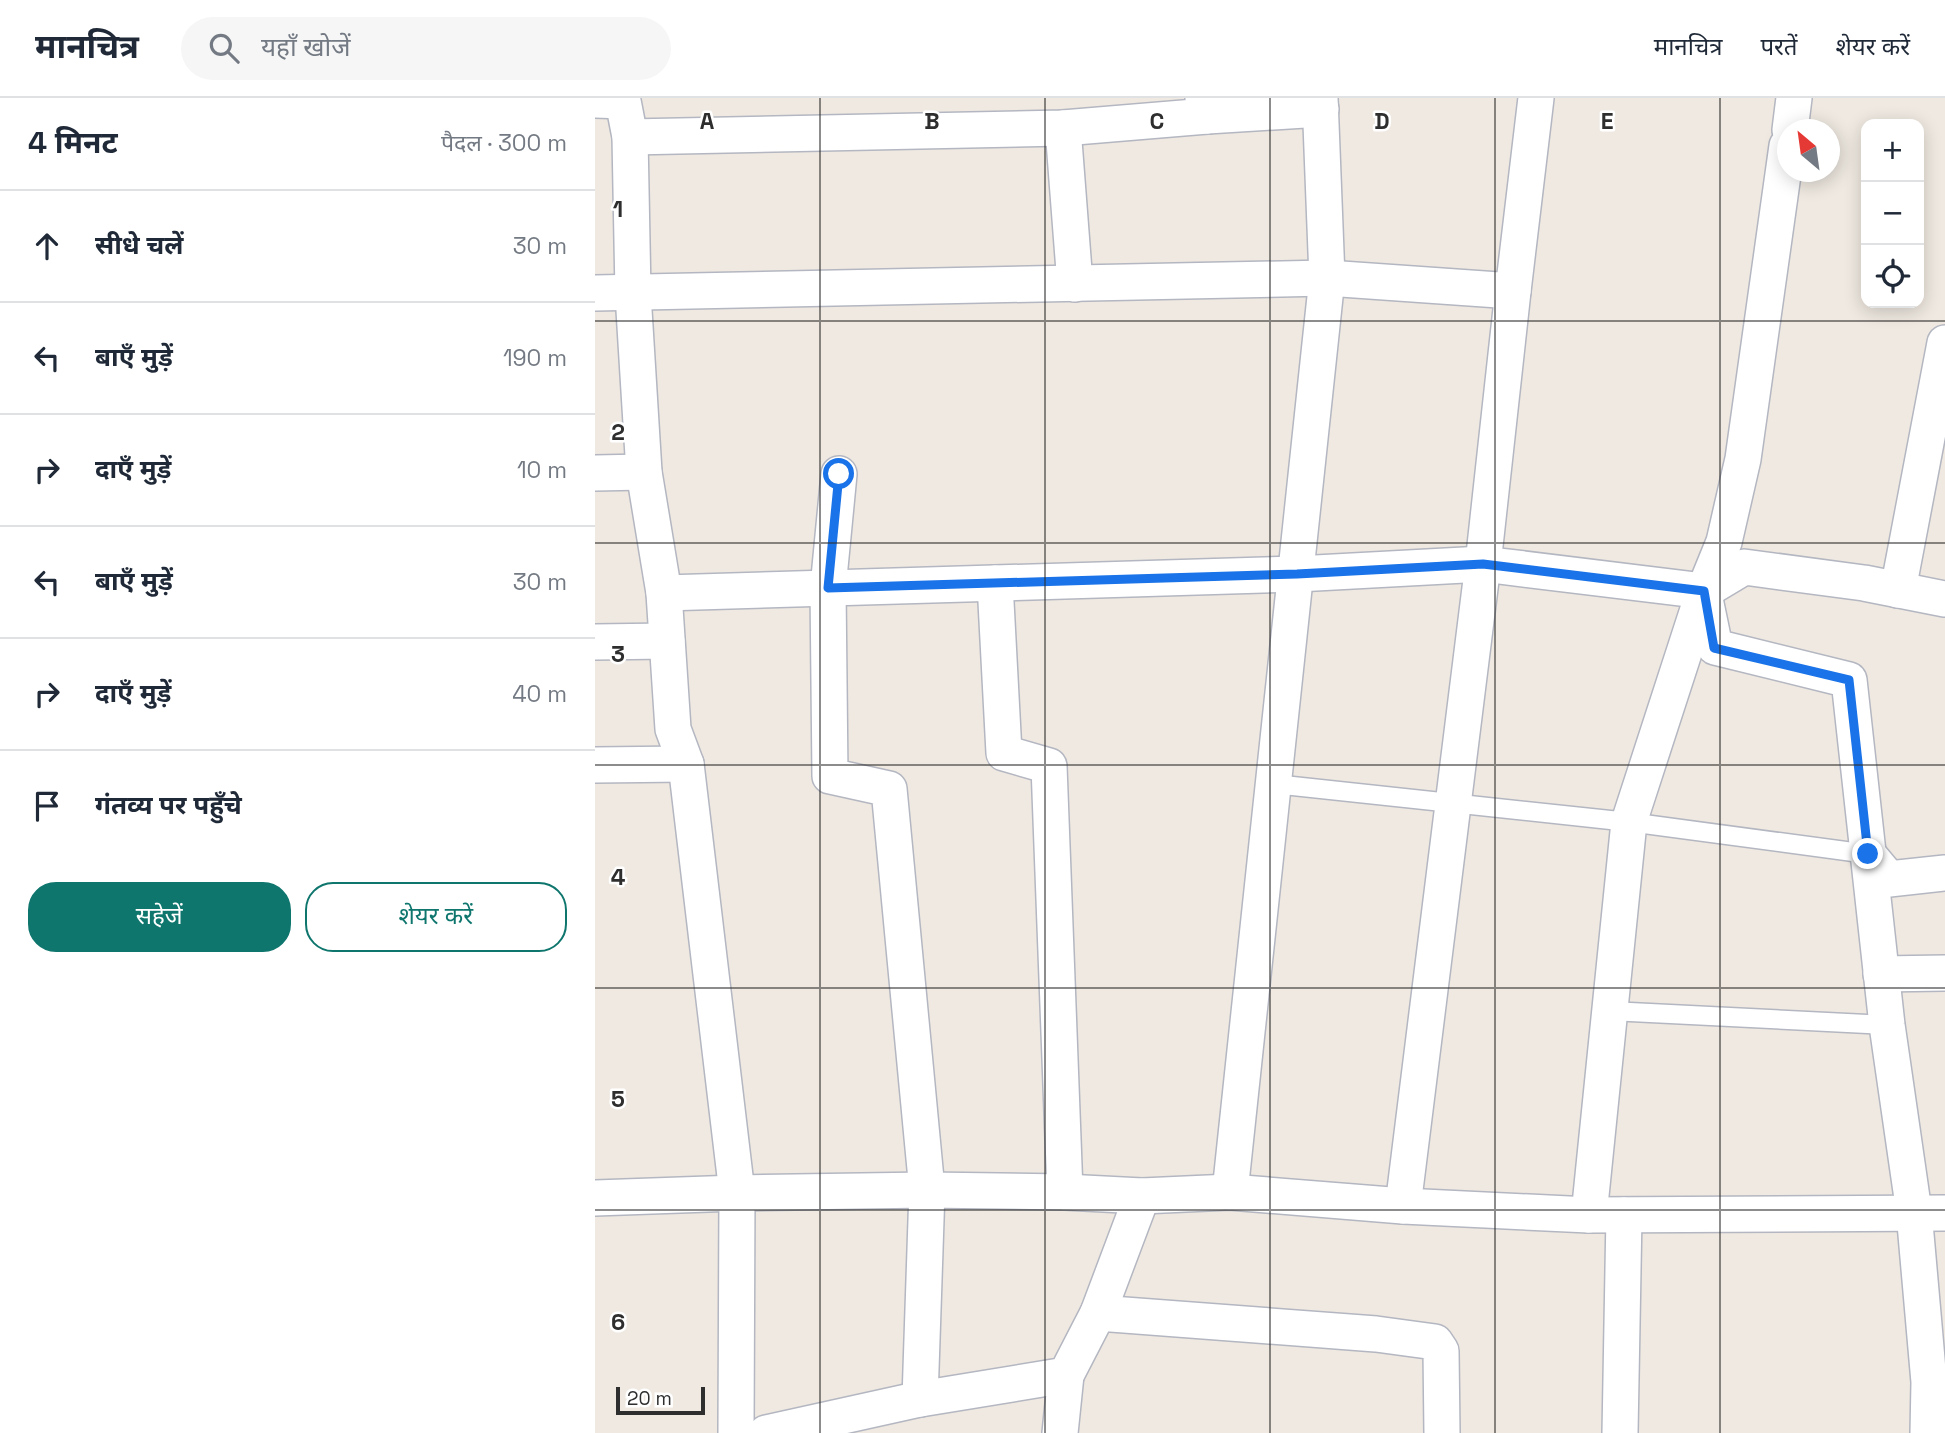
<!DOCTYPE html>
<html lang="hi">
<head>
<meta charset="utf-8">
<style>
  :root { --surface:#fff; --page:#f6f6f7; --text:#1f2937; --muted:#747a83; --line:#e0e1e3; --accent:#0f766e }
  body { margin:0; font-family:"Space Grotesk","Noto Sans Devanagari",sans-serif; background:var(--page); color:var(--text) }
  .controls { position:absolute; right:21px; top:21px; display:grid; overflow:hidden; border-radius:14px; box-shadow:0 4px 18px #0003 }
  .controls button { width:63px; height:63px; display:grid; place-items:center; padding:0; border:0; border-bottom:2px solid var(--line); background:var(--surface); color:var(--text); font:35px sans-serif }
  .compass { position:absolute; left:1182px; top:21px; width:63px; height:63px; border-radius:50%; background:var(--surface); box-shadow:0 4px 18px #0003; rotate:331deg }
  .scale { position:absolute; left:21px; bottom:18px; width:89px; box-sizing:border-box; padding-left:7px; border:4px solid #2e2e2e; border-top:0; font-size:19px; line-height:24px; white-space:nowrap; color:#2e2e2e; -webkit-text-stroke:5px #fff; paint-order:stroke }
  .stop { position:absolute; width:21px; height:21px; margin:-16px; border:5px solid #1a73e8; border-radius:50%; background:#fff }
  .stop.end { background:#1a73e8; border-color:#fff; box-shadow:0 2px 7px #0008 }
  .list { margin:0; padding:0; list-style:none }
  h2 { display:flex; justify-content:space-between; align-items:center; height:91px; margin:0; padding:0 28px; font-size:30px }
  h2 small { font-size:23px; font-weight:400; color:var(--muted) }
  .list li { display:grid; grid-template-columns:46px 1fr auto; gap:21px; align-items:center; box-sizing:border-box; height:112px; padding:0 28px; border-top:2px solid var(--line) }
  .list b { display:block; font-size:26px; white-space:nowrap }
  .list em { font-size:23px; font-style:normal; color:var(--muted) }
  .actions { display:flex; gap:14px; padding:21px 28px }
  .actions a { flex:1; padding:16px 0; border:2px solid var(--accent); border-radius:28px; text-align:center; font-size:24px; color:var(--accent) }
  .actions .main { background:var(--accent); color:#fff }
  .icon { flex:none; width:38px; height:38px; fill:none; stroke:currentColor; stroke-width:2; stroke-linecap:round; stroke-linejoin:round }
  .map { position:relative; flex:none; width:1350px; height:1335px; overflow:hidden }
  header { display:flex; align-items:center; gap:42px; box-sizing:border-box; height:98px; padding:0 35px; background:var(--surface); border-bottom:2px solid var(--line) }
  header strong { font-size:33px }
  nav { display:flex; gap:38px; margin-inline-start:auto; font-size:24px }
  .search { width:490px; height:63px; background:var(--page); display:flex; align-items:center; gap:18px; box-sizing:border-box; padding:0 24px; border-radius:38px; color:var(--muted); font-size:26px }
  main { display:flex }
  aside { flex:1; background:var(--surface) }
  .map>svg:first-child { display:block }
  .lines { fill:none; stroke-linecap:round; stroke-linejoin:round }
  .lane-casing { stroke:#b4b7c1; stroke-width:21 }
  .street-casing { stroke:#b4b7c1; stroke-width:38 }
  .lane { stroke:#fff; stroke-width:18 }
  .street { stroke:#fff; stroke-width:35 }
  .route { stroke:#1a73e8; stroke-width:9 }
  .grid { fill:none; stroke:#2e2e2e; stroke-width:2; stroke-opacity:0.55 }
  .grid-label { font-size:23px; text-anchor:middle; font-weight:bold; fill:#2e2e2e; stroke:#fff; stroke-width:5; stroke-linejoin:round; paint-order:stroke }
</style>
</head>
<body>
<header>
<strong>मानचित्र</strong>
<div class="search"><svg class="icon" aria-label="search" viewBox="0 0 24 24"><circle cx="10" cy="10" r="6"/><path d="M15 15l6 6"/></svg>यहाँ खोजें</div>
<nav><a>मानचित्र</a><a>परतें</a><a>शेयर करें</a></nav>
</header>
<main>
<aside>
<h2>4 मिनट<small>पैदल · 300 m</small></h2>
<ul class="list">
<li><svg class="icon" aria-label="ahead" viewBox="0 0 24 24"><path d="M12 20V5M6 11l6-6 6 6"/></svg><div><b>सीधे चलें</b></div><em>30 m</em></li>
<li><svg class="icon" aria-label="left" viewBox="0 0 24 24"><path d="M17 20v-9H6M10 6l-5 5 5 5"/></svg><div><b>बाएँ मुड़ें</b></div><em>190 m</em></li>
<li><svg class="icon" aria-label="right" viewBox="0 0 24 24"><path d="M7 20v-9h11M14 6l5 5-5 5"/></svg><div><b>दाएँ मुड़ें</b></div><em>10 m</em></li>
<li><svg class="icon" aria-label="left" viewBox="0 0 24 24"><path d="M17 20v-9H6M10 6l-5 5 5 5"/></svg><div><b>बाएँ मुड़ें</b></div><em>30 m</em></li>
<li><svg class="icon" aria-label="right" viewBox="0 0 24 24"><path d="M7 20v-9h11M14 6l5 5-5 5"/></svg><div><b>दाएँ मुड़ें</b></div><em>40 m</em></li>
<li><svg class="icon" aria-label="arrive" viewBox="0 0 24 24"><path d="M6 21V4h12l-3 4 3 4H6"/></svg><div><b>गंतव्य पर पहुँचे</b></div></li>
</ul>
<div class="actions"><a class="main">सहेजें</a><a>शेयर करें</a></div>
</aside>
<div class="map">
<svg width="1350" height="1335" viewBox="0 0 1350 1335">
  <rect width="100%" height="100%" fill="#efe9e1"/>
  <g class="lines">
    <!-- lane casing -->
    <g class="lane-casing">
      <g id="lane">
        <path d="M679,686L1034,724L1273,756"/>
        <path d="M1015,913L1292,927"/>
      </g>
    </g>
    <!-- street casing -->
    <g class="street-casing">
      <g id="street">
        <path d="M0,2L28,3L35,39L38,196L49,374L69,495L78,631L91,666L142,1095L141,1335"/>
        <path d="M612,18L726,11"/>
        <path d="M468,30L480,186"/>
        <path d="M1195,32L1199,0"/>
        <path d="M35,39L468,30L612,18L608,0"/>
        <path d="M0,195L732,180L918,193L941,0"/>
        <path d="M0,375L49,374"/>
        <path d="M244,376L233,490L235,678L294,691L332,1092L325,1301"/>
        <path d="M400,485L409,655L454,668L470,1094"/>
        <path d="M1303,492L1350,245"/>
        <path d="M69,495L702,476L888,466L1109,493L1149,469L1269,485L1350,501"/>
        <path d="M1109,496L1120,549L1254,582L1292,927L1319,1114L1334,1284L1333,1335"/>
        <path d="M0,544L72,543"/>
        <path d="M0,667L91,666"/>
        <path d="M1273,756L1294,781L1350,775"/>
        <path d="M1286,876L1350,875"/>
        <path d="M635,1094L732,180L725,0"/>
        <path d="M0,1100L142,1095L332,1092L470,1094L547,1098L635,1094L808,1108L994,1117L1350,1115"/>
        <path d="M808,1108L888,466L918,193"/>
        <path d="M994,1117L1034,724L1109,493L1129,444L1148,361L1192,48"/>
        <path d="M503,1215L781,1236L840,1244L846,1253L847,1335"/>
        <path d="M171,1335L325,1301L471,1277L503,1215L547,1098"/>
        <path d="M465,1335L471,1277"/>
        <path d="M1025,1335L1029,1117"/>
      </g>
    </g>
    <!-- lane -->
    <use href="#lane" class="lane"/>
    <!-- street -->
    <use href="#street" class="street"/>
  </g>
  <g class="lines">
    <!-- route -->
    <path class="route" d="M244,376L233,490L702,476L888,466L1109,493L1119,550L1254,582L1273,756"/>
  </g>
  <!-- grid -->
  <path class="grid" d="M225,0V1335M450,0V1335M675,0V1335M900,0V1335M1125,0V1335M0,223H1350M0,445H1350M0,667H1350M0,890H1350M0,1112H1350"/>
  <g class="grid-label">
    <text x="112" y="31">A</text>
    <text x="337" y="31">B</text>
    <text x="562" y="31">C</text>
    <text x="787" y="31">D</text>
    <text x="1012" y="31">E</text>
    <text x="23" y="119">1</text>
    <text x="23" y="342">2</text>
    <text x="23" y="564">3</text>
    <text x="23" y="787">4</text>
    <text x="23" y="1009">5</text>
    <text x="23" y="1232">6</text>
  </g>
</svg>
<div class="controls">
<button>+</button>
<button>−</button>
<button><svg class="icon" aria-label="locate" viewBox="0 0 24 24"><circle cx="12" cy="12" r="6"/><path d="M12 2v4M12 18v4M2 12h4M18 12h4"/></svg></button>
</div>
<svg class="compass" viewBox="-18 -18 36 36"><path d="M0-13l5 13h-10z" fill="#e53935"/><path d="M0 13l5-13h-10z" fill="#747a83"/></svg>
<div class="scale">20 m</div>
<div class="stop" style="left:244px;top:376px"></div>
<div class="stop end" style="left:1273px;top:756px"></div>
</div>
</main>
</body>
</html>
